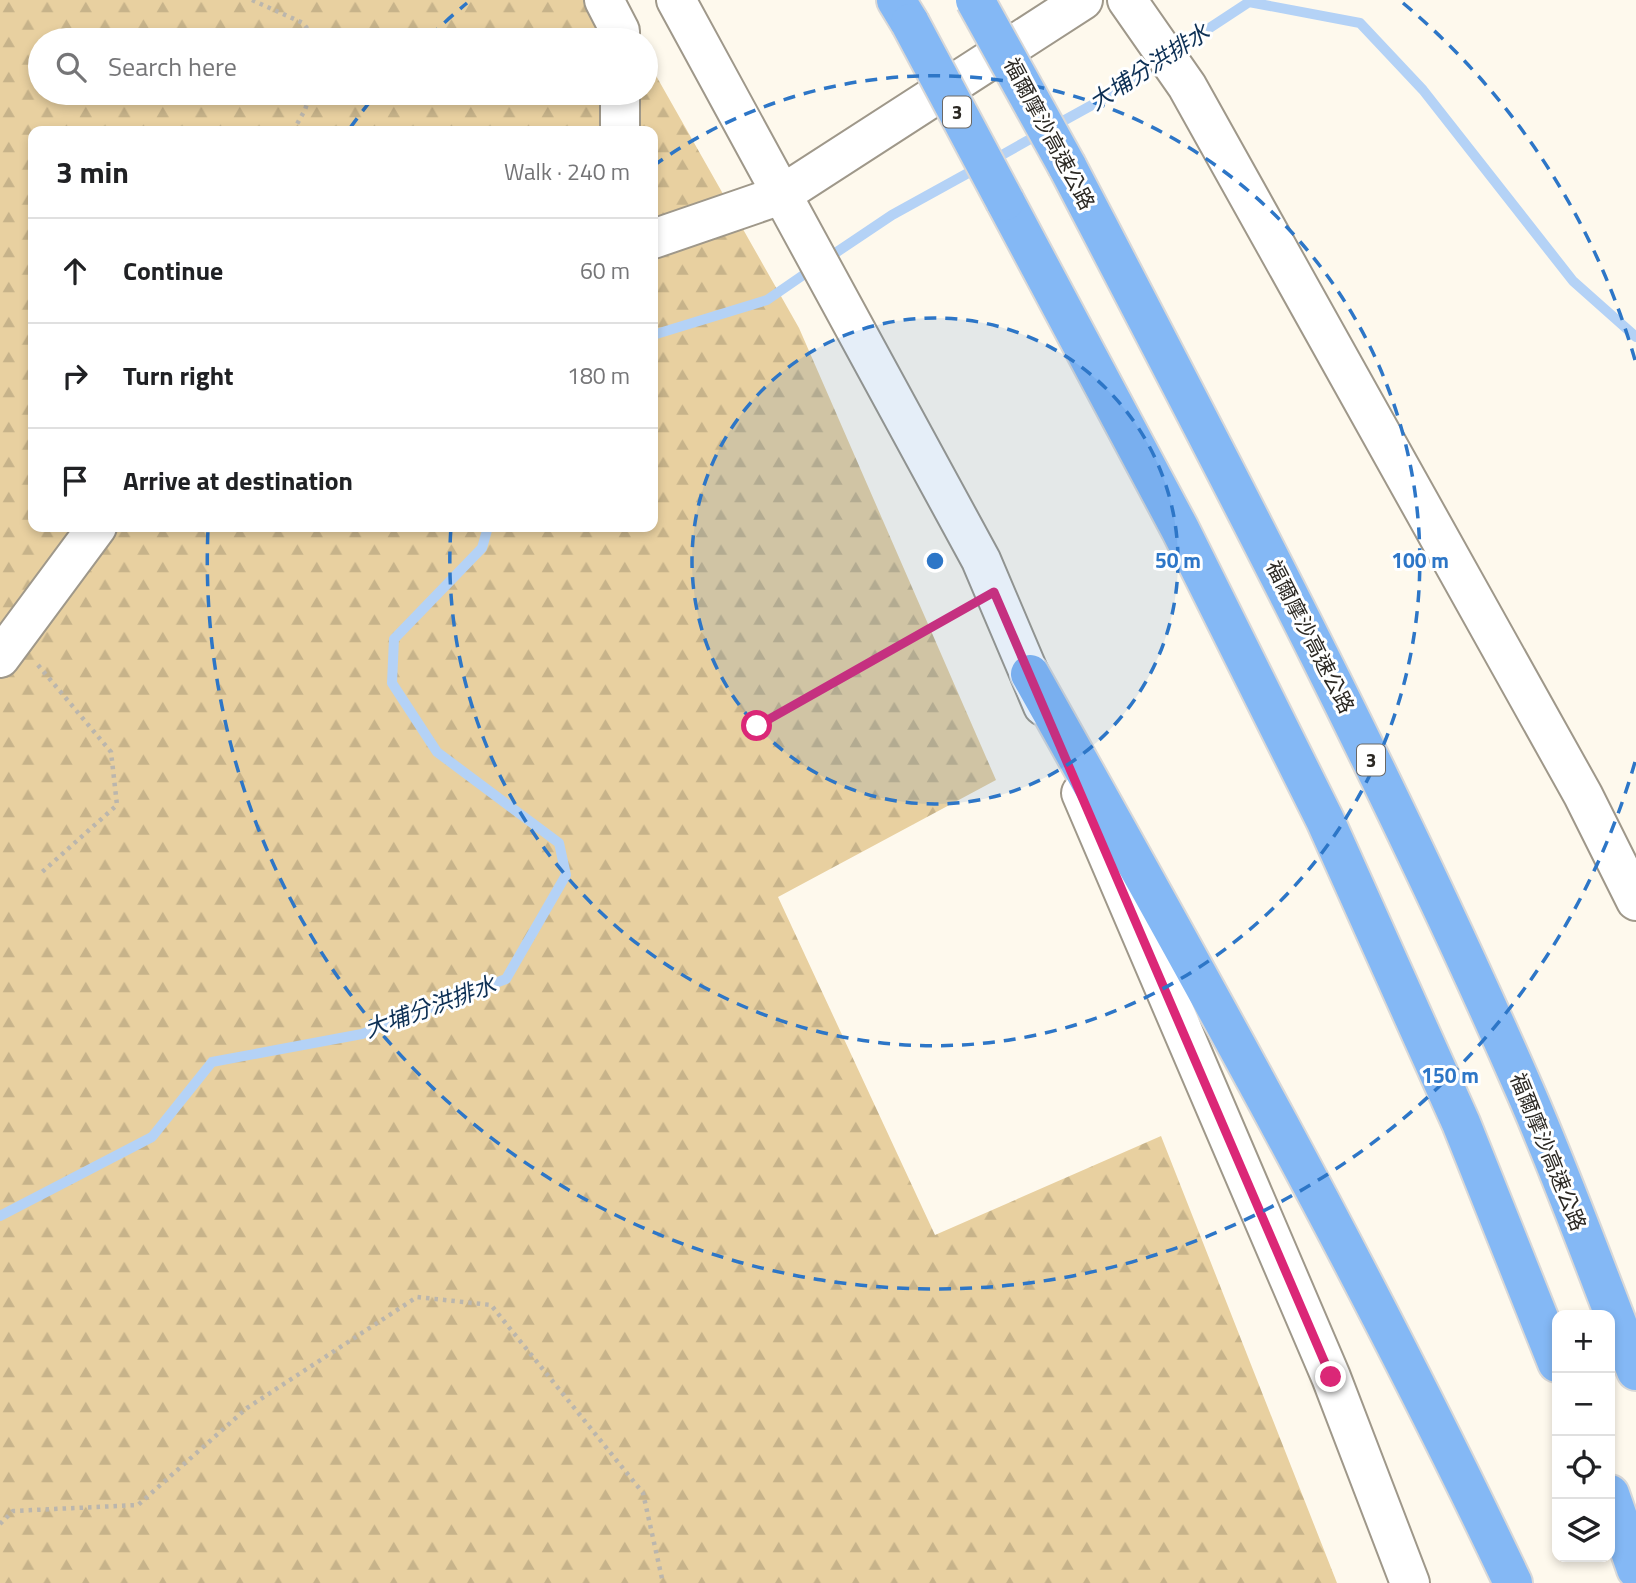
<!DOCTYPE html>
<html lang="en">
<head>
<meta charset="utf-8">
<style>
  :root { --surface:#fff; --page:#f6f6f6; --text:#202124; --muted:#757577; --line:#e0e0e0 }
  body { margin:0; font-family:"Titillium Web","Noto Sans TC",sans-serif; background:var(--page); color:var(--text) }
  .controls { position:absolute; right:21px; bottom:21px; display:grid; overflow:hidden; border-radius:14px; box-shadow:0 4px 10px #0003 }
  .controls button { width:63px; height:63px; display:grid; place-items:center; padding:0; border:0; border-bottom:2px solid var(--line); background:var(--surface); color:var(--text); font:35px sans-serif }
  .stop { position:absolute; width:21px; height:21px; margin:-16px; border:5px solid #db2777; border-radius:50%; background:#fff }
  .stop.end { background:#db2777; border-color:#fff; box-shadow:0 2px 7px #0008 }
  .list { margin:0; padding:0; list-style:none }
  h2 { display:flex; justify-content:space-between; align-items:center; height:91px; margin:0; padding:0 28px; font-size:30px }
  h2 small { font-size:23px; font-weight:400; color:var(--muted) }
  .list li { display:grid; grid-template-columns:46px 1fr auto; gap:21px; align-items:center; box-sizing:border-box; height:105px; padding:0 28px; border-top:2px solid var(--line) }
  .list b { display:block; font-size:26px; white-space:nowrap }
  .list em { font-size:23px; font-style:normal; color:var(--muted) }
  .icon { flex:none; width:38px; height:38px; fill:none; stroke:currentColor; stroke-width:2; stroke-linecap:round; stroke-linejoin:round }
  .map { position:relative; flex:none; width:1636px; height:1583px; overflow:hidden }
  .search { position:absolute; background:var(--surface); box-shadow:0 4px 10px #0003; left:28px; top:28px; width:630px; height:77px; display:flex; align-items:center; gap:18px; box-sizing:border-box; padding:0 24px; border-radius:38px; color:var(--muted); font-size:26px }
  .panel { position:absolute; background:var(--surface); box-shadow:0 4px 10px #0003; left:28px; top:126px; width:630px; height:406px; border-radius:14px }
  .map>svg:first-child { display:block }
  .forest { fill:url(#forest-firs); fill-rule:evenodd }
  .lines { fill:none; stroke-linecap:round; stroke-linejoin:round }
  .stream { stroke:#b4d2f6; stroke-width:10 }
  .minor-casing { stroke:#9f988a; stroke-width:42 }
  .highway-casing { stroke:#d9d8d7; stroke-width:42 }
  .path { stroke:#bbb6ad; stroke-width:4.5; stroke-dasharray:3.5 5; stroke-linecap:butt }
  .minor { stroke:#fff; stroke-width:38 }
  .highway { stroke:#84b8f5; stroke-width:38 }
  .highway-bridge-casing { stroke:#d9d8d7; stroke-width:42; stroke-linecap:butt }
  .highway-bridge { stroke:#84b8f5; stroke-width:38 }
  .route { stroke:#db2777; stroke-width:9 }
  .ring { fill:none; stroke:#2d76c7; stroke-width:3.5; stroke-dasharray:12 9 }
  .labels { text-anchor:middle; stroke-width:6; stroke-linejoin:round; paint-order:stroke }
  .shield { fill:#fff; stroke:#6b6865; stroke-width:2 }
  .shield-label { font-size:19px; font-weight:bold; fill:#2b2823 }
  .street-label { font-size:21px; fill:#2b2823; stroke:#fff }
  .water-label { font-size:23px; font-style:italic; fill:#0d3055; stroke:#fff }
  .centre { fill:#2d76c7; stroke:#fff; stroke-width:3.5 }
  .ring-label { font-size:21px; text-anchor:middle; font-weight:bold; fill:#2d76c7; stroke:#fff; stroke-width:6; stroke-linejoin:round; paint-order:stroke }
</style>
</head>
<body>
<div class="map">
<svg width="1636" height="1583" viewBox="0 0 1636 1583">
  <defs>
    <pattern id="forest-firs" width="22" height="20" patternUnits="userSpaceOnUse" patternTransform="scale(1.75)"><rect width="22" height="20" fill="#e8d0a0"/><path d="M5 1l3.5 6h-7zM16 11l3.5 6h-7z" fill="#c7b38a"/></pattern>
  </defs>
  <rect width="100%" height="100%" fill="#fef9ed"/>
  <!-- forest -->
  <path class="forest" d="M0,0H613L636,40H40V93H646V58L799,328L996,780L778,897L935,1235L1161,1136L1337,1583H0ZM33,131H653V527H33Z"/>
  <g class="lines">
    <!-- stream -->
    <g class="stream">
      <path d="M1173,52L1249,2L1360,23L1423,90L1573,281L1636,337"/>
      <path d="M1054,126L1103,99L1161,61"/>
      <path d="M993,160L1041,133"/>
      <path d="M825,260L892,215L979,167"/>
      <path d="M653,335L767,300L812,269"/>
      <path d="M0,1216L152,1137L212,1062L362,1034L506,979L566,875L559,843L437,752L392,683L394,639L482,548L488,527"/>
    </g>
    <!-- minor casing -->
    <g class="minor-casing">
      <g id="minor">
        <path d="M604,0L620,31V40"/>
        <path d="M676,0L981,560L1043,706"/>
        <path d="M1127,0L1187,86L1583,795L1636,901"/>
        <path d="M620,131V93"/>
        <path d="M653,239L781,195L1083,0"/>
        <path d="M0,658L97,527"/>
        <path d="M1081,793L1331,1377L1410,1583"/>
      </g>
    </g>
    <!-- highway casing -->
    <g class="highway-casing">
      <g id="highway">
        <path d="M896,0L910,23"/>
        <path d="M1067,166C1226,471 1387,776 1525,1091C1565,1183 1599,1278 1636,1371"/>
        <path d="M1005,201L1180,529L1325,820L1461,1123L1557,1363"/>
        <path d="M1030,674C1198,973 1366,1273 1513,1583"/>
        <path d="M1610,1494L1636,1569"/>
      </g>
    </g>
    <!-- path -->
    <g class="path">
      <path d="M252,0L303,23L316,40"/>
      <path d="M293,131L305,110L310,93"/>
      <path d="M38,665L111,752L117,805L41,873"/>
      <path d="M757,726L963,609"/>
      <path d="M0,1524L13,1511L138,1505L247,1408L417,1297L491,1305L643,1493L663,1583"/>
    </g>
    <!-- minor -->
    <use href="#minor" class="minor"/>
    <!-- highway -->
    <use href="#highway" class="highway"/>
    <!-- highway-bridge casing -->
    <g class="highway-bridge-casing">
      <g id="highway-bridge">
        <path d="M975,0L1067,166"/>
        <path d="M910,23L1005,201"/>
      </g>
    </g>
    <!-- highway-bridge -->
    <use href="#highway-bridge" class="highway-bridge"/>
  </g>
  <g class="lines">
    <!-- route -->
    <path class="route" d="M757,726L994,592L1331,1377"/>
  </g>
  <!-- distance rings -->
  <circle cx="935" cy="561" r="243" fill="#2d76c7" fill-opacity=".12"/>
  <g class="ring">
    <circle cx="935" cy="561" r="243"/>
    <path d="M653 166A485 485 0 1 1 451 527"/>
    <path d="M1635 762A728 728 0 0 1 208 529M350 128A728 728 0 0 1 377 93M429 37A728 728 0 0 1 467 3M1403 3A728 728 0 0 1 1635 360"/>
  </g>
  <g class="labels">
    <!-- shield labels -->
    <g class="shield">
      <rect x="943" y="96.5" width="28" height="31" rx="5"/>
      <rect x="1357" y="744.5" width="28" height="31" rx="5"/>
    </g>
    <g class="shield-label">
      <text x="957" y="119">3</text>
      <text x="1371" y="767">3</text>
    </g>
    <!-- street labels -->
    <g class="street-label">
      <text transform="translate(1049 134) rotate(62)" y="7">福爾摩沙高速公路</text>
      <text transform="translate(1310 637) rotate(63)" y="7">福爾摩沙高速公路</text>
      <text transform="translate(1548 1152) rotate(68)" y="7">福爾摩沙高速公路</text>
    </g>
    <!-- water labels -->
    <g class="water-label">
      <text transform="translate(1149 67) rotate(-33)" y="8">大埔分洪排水</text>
      <text transform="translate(430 1007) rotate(-20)" y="8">大埔分洪排水</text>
    </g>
  </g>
  <circle cx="935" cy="561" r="10" class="centre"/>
  <g class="ring-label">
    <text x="1178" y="568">50 m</text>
    <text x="1420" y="568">100 m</text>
    <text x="1450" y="1083">150 m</text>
  </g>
</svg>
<div class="controls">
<button>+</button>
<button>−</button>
<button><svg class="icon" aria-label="locate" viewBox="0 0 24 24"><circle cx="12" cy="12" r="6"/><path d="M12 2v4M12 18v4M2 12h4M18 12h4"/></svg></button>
<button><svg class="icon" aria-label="layers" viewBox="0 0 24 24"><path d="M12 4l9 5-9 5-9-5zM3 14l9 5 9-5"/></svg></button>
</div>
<div class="stop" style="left:757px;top:726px"></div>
<div class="stop end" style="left:1331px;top:1377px"></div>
<div class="search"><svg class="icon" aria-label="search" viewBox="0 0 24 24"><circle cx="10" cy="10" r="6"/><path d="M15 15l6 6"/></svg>Search here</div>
<section class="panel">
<h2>3 min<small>Walk · 240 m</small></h2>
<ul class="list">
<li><svg class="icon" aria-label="ahead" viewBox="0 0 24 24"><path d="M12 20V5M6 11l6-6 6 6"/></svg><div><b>Continue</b></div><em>60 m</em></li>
<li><svg class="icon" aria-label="right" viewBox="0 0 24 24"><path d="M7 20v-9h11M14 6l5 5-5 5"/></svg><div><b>Turn right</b></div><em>180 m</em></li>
<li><svg class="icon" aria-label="arrive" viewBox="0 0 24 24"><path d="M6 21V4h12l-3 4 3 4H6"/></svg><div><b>Arrive at destination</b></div></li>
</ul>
</section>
</div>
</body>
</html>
